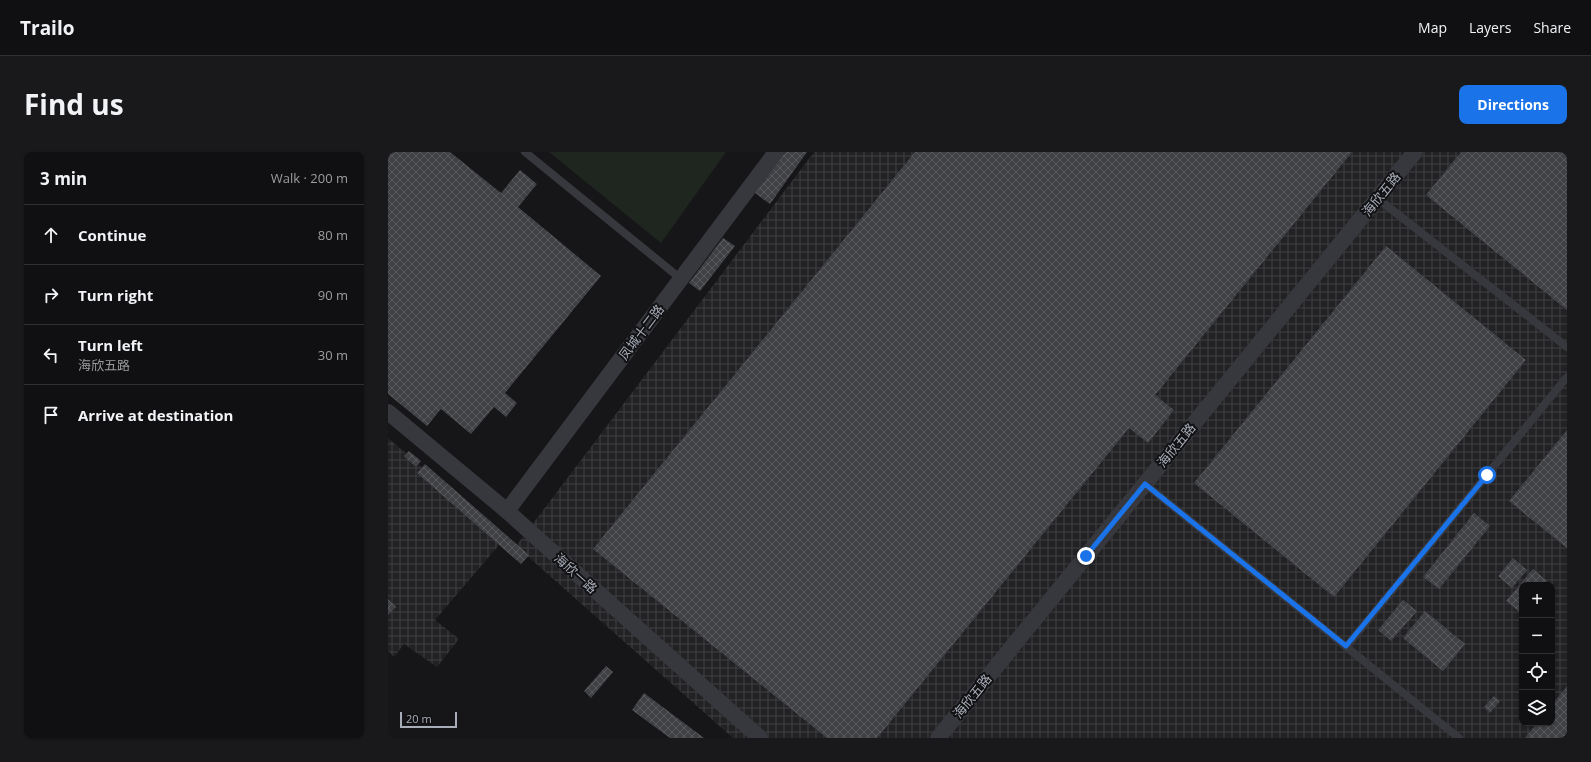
<!DOCTYPE html>
<html lang="en">
<head>
<meta charset="utf-8">
<style>
  :root { --surface:#101012; --page:#19191b; --text:#f1f3f6; --muted:#9c9d9f; --line:#303032; --accent:#1a73e8 }
  body { margin:0; font-family:"Open Sans","Noto Sans SC",sans-serif; background:var(--page); color:var(--text) }
  .controls { position:absolute; right:12px; bottom:12px; display:grid; overflow:hidden; border-radius:8px; box-shadow:0 1px 3px #0004 }
  .controls button { width:36px; height:36px; display:grid; place-items:center; padding:0; border:0; border-bottom:1px solid var(--line); background:var(--surface); color:var(--text); font:20px sans-serif }
  .scale { position:absolute; left:12px; bottom:10px; width:57px; box-sizing:border-box; padding-left:4px; border:2px solid #a8adb8; border-top:0; font-size:11px; line-height:14px; white-space:nowrap; color:#a8adb8; -webkit-text-stroke:3px #111113; paint-order:stroke }
  .stop { position:absolute; width:12px; height:12px; margin:-9px; border:3px solid #1a73e8; border-radius:50%; background:#fff }
  .stop.end { background:#1a73e8; border-color:#fff; box-shadow:0 1px 4px #0008 }
  .list { margin:0; padding:0; list-style:none }
  h2 { display:flex; justify-content:space-between; align-items:center; height:52px; margin:0; padding:0 16px; font-size:17px }
  h2 small { font-size:13px; font-weight:400; color:var(--muted) }
  .list li { display:grid; grid-template-columns:26px 1fr auto; gap:12px; align-items:center; box-sizing:border-box; height:60px; padding:0 16px; border-top:1px solid var(--line) }
  .list b { display:block; font-size:15px; white-space:nowrap }
  .list p { margin:0; font-size:13px; white-space:nowrap; color:var(--muted) }
  .list em { font-size:13px; font-style:normal; color:var(--muted) }
  .icon { flex:none; width:22px; height:22px; fill:none; stroke:currentColor; stroke-width:2; stroke-linecap:round; stroke-linejoin:round }
  .map { position:relative; flex:none; width:1179px; height:586px; overflow:hidden; border-radius:8px }
  header { display:flex; align-items:center; gap:24px; box-sizing:border-box; height:56px; padding:0 20px; background:var(--surface); border-bottom:1px solid var(--line) }
  header strong { font-size:19px }
  nav { display:flex; gap:22px; margin-inline-start:auto; font-size:14px }
  .intro { display:flex; align-items:center; justify-content:space-between; box-sizing:border-box; height:96px; padding:0 24px }
  h1 { margin:0; font-size:28px }
  .button { padding:10px 18px; border-radius:8px; background:var(--accent); color:#fff; font-size:14px; font-weight:700 }
  main { display:flex; gap:24px; padding:0 24px }
  aside { flex:1; background:var(--surface); border-radius:8px; box-shadow:0 1px 3px #0004 }
  .map>svg:first-child { display:block }
  .industrial { fill:url(#industrial-grid); fill-rule:evenodd }
  .garden { fill:#1e261f }
  .building { fill:url(#building-cross-hatch) }
  .lines { fill:none; stroke-linecap:round; stroke-linejoin:round }
  .lane { stroke:#37383d; stroke-width:8 }
  .street { stroke:#37383d; stroke-width:16 }
  .route { stroke:#1a73e8; stroke-width:5 }
  .labels { text-anchor:middle; stroke-width:4; stroke-linejoin:round; paint-order:stroke }
  .street-label { font-size:13px; fill:#a8adb8; stroke:#111113 }
</style>
</head>
<body>
<header>
<strong>Trailo</strong>
<nav><a>Map</a><a>Layers</a><a>Share</a></nav>
</header>
<div class="intro"><h1>Find us</h1><a class="button">Directions</a></div>
<main>
<aside>
<h2>3 min<small>Walk · 200 m</small></h2>
<ul class="list">
<li><svg class="icon" aria-label="ahead" viewBox="0 0 24 24"><path d="M12 20V5M6 11l6-6 6 6"/></svg><div><b>Continue</b></div><em>80 m</em></li>
<li><svg class="icon" aria-label="right" viewBox="0 0 24 24"><path d="M7 20v-9h11M14 6l5 5-5 5"/></svg><div><b>Turn right</b></div><em>90 m</em></li>
<li><svg class="icon" aria-label="left" viewBox="0 0 24 24"><path d="M17 20v-9H6M10 6l-5 5 5 5"/></svg><div><b>Turn left</b><p>海欣五路</p></div><em>30 m</em></li>
<li><svg class="icon" aria-label="arrive" viewBox="0 0 24 24"><path d="M6 21V4h12l-3 4 3 4H6"/></svg><div><b>Arrive at destination</b></div></li>
</ul>
</aside>
<div class="map">
<svg width="1179" height="586" viewBox="0 0 1179 586">
  <defs>
    <pattern id="industrial-grid" width="8" height="8" patternUnits="userSpaceOnUse"><rect width="8" height="8" fill="#222225"/><path d="M0 4h8M4 0v8" fill="none" stroke="#3f3f43"/></pattern>
    <pattern id="building-cross-hatch" width="8" height="8" patternUnits="userSpaceOnUse"><rect width="8" height="8" fill="#404145"/><path d="M0 0l8 8M0 8l8-8" fill="none" stroke="#595a5e"/></pattern>
  </defs>
  <rect width="100%" height="100%" fill="#161618"/>
  <!-- industrial -->
  <g class="industrial">
    <path d="M426,0H1179V586H345L128,394ZM1134,433H1164V571H1134Z"/>
    <path d="M0,286L117,386L47,468L71,487L49,515L16,492L6,505L0,499Z"/>
  </g>
  <!-- garden -->
  <path class="garden" d="M161,0H338L273,91Z"/>
  <!-- building -->
  <g class="building">
    <path d="M0,0H62L113,41L132,18L149,32L130,55L213,124L117,241L129,251L118,265L106,255L83,282L53,257L39,274L0,242Z"/>
    <path d="M397,0H419L382,52L367,41Z"/>
    <path d="M527,0H964L767,243L786,258L760,291L741,276L489,586H439L205,397Z"/>
    <path d="M1073,0H1179V158L1038,43Z"/>
    <path d="M335,86L347,94L312,139L301,131Z"/>
    <path d="M998,94L1138,208L946,445L806,331Z"/>
    <path d="M1179,278V396L1121,349Z"/>
    <path d="M21,299L33,309L28,315L16,304Z"/>
    <path d="M37,312L141,403L133,412L29,321Z"/>
    <path d="M1086,361L1102,374L1051,437L1035,425Z"/>
    <path d="M1125,406L1139,418L1124,436L1110,424Z"/>
    <path d="M1145,417L1159,429L1156,433H1134V459L1133,461L1118,449Z"/>
    <path d="M0,447L8,455L0,463Z"/>
    <path d="M1015,448L1029,459L1003,489L990,478Z"/>
    <path d="M1037,459L1077,492L1055,519L1015,486Z"/>
    <path d="M218,514L225,520L203,546L196,539Z"/>
    <path d="M1179,534V586H1137L1149,571H1164V553Z"/>
    <path d="M256,541L316,586H282L244,558Z"/>
    <path d="M1106,544L1112,549L1102,561L1096,555Z"/>
  </g>
  <g class="lines">
    <!-- lane -->
    <g class="lane">
      <path d="M137,0L293,127"/>
      <path d="M989,46L1179,195"/>
      <path d="M757,332L1071,586"/>
      <path d="M958,495L1179,225"/>
    </g>
    <!-- street -->
    <g class="street">
      <path d="M0,260L119,359L372,586"/>
      <path d="M119,359L388,0"/>
      <path d="M550,586L1027,0"/>
    </g>
  </g>
  <g class="lines">
    <!-- route -->
    <path class="route" d="M698,404L757,332L958,494L1099,323"/>
  </g>
  <g class="labels">
    <!-- street labels -->
    <g class="street-label">
      <text transform="translate(993 42) rotate(-51)" y="5">海欣五路</text>
      <text transform="translate(253 180) rotate(-53)" y="5">凤城十二路</text>
      <text transform="translate(788 293) rotate(-51)" y="5">海欣五路</text>
      <text transform="translate(188 421) rotate(42)" y="5">海欣一路</text>
      <text transform="translate(584 544) rotate(-51)" y="5">海欣五路</text>
    </g>
  </g>
</svg>
<div class="controls">
<button>+</button>
<button>−</button>
<button><svg class="icon" aria-label="locate" viewBox="0 0 24 24"><circle cx="12" cy="12" r="6"/><path d="M12 2v4M12 18v4M2 12h4M18 12h4"/></svg></button>
<button><svg class="icon" aria-label="layers" viewBox="0 0 24 24"><path d="M12 4l9 5-9 5-9-5zM3 14l9 5 9-5"/></svg></button>
</div>
<div class="scale">20 m</div>
<div class="stop" style="left:1099px;top:323px"></div>
<div class="stop end" style="left:698px;top:404px"></div>
</div>
</main>
</body>
</html>
